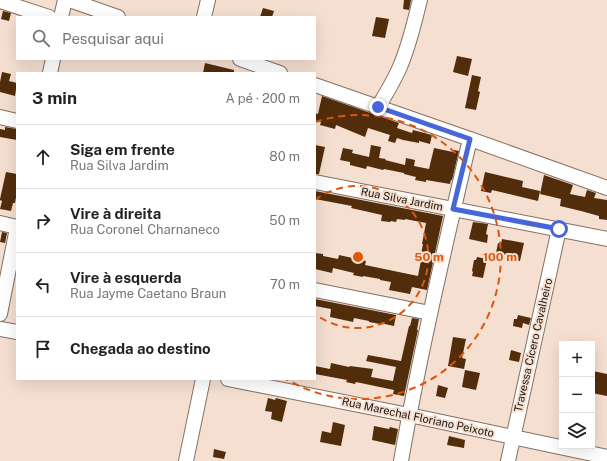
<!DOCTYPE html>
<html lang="pt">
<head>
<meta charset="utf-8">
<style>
  :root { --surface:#fff; --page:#f6f6f6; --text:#222; --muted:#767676; --line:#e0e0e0 }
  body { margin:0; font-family:"Public Sans",sans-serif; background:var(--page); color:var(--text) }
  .controls { position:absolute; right:12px; bottom:12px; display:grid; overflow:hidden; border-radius:0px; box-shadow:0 4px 16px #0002 }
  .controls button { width:36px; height:36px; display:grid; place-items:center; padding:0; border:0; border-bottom:1px solid var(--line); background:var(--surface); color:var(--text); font:20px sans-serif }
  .stop { position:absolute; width:12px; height:12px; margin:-9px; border:3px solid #4766d9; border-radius:50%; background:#fff }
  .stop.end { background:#4766d9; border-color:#fff; box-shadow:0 1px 4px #0008 }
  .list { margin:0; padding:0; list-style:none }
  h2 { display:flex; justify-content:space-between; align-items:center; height:52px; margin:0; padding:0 16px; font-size:17px }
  h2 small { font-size:13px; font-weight:400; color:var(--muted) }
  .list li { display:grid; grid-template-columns:26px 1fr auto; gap:12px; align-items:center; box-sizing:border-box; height:64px; padding:0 16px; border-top:1px solid var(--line) }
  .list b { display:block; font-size:15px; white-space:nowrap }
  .list p { margin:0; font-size:13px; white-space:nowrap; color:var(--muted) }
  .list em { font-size:13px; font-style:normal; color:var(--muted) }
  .icon { flex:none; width:22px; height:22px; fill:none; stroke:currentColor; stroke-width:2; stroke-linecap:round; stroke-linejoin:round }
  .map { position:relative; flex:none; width:607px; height:461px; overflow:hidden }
  .search { position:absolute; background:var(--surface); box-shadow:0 4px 16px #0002; left:16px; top:16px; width:300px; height:44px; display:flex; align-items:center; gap:10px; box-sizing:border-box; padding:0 14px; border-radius:0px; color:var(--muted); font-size:15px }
  .panel { position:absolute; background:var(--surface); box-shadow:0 4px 16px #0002; left:16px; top:72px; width:300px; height:308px; border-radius:0px }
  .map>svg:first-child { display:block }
  .building { fill:#522d0c }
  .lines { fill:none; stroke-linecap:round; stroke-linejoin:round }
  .minor-casing { stroke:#837063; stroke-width:16 }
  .minor { stroke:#fff; stroke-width:14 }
  .route { stroke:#4766d9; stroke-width:5 }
  .ring { fill:none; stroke:#de550c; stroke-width:2; stroke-dasharray:7 5 }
  .labels { text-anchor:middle; stroke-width:4; stroke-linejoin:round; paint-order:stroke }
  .street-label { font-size:11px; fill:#19120d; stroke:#f4dfd0 }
  .centre { fill:#de550c; stroke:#f4dfd0; stroke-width:2 }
  .ring-label { font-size:12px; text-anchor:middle; font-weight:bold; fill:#de550c; stroke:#f4dfd0; stroke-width:4; stroke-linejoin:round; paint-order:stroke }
</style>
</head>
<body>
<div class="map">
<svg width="607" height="461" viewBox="0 0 607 461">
  <rect width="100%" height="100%" fill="#f4dfd0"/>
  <!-- building -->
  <g class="building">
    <path d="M404,0H411L409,10L403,9Z"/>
    <path d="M263,8L274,11L272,17H260Z"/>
    <path d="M3,11L11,13L9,21L1,19Z"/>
    <path d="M376,17L389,19L385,38L372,36Z"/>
    <path d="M457,56L472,59L468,76L453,72Z"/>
    <path d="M205,63L234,70V73H203Z"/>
    <path d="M2,72L11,74L9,81L17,83L15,96L0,92V82Z"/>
    <path d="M472,75L481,77L478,91L480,92L476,110L465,108Z"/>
    <path d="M322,96L399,123L397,128L412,133L413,130L432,135L430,144L419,141V143L403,140L397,138L395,143L388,141L390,135L368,128L365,137L336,125L335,129L320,125L321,122L315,121V113L318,114Z"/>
    <path d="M5,127L17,129V140L0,137V129L5,130Z"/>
    <path d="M315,145L325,147L319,174H315Z"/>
    <path d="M371,145L381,147L379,158L386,159L385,160L405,165L406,158L415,160L414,166L429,169L434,148L453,152L454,150L459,151L452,180H451L450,184L426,180V182L415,180L416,177L404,174V173L384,169L383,170L367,166L366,169L350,165V162L340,160L343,148L353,150L352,153L369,157Z"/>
    <path d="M6,172L17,174V192L15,203H13L11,211L0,209L2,201L0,200V199Z"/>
    <path d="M485,172L523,181L522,187L540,191L538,201L492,190L491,193L481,191Z"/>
    <path d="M544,175L573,185L570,194L585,197L587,190L596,193L594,198L607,200V220L599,219V216L581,211L560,206L561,199L540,194Z"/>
    <path d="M315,191L443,216L427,290L412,287L410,294L389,290L391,282L380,280V279L363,276V277L353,275L354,273L333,268L332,273L315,269V253L323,254V256L338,259L339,255L366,261L365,265L418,276L421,260L420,259L423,244H422L426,223L405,219V220L397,219L396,222L391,221L390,222L381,221L382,215L351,208L352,206L315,199Z"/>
    <path d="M473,222L488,224L486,234L488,235L487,243L469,239Z"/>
    <path d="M2,232L7,233L5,243L0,242Z"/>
    <path d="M502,239L524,243L520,261L505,258L506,255L496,253L498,243L501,244Z"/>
    <path d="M477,257L487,259L483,278L472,276L473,272L472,271L474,260H476Z"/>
    <path d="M315,299L396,315L394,326L380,323V324L369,322V321L354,318L353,322L330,317L331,309L315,306Z"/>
    <path d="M518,315L531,318L529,325L523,323L522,328L513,326L514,319H517Z"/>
    <path d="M412,318L419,319L417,330H418L404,396L393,394L394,390L356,382L355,384L346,382L347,380L315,374V366L330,369L331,363L349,367L350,366L373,369L371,377L393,381L396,367L366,361L368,355L401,361L409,326H410Z"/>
    <path d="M453,337L466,339L462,358L466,359L464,369L448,366Z"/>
    <path d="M511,350L521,353L519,362L509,360Z"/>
    <path d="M465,370L480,373L476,390L462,387Z"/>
    <path d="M593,371L607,374V396L592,393V375Z"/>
    <path d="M438,385L448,388L445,398L436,396Z"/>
    <path d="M268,398L275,400L276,398L287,401L282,422L271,419L272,412L265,411Z"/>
    <path d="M333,422L345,425L341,446L320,442L322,431L331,433Z"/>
    <path d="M374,426L389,429L390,427L398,429L395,445L372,440Z"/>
    <path d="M449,436L465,440L464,448L447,445Z"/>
    <path d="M214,449L226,452L224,459L213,457Z"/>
  </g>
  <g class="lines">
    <!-- minor casing -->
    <g class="minor-casing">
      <g id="minor">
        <path d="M69,0L118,17"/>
        <path d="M0,1L49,17"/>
        <path d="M61,17L65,0"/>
        <path d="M204,17L208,0"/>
        <path d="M240,59L280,73"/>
        <path d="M50,73L53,59"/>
        <path d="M315,85L470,139L607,188"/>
        <path d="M378,107C386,94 393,82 399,69C409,47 414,23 420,0"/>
        <path d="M0,117L17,121"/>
        <path d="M315,182L607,239"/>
        <path d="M0,223L17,227"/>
        <path d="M315,290L430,313"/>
        <path d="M0,314L17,228"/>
        <path d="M0,329L17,332"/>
        <path d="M228,379L409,415L607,457"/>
        <path d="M186,461L203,379"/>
        <path d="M401,461C420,353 445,246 470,139"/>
        <path d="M508,461L559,229"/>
      </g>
    </g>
    <!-- minor -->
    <use href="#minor" class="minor"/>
  </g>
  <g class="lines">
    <!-- route -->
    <path class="route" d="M378,107L470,139L453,209L559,229"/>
  </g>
  <!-- distance rings -->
  <g class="ring">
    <path d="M315 200A71 71 0 1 1 315 314"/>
    <path d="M315 122A142 142 0 1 1 286 379"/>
  </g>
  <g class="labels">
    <!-- street labels -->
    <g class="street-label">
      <text transform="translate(402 199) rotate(11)" y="4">Rua Silva Jardim</text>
      <text transform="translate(533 345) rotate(-77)" y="4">Travessa Cícero Cavalheiro</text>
      <text transform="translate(418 417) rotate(12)" y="4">Rua Marechal Floriano Peixoto</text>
    </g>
  </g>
  <circle cx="358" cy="257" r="6" class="centre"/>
  <g class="ring-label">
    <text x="429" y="261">50 m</text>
    <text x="500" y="261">100 m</text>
  </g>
</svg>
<div class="controls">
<button>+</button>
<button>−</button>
<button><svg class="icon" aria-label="layers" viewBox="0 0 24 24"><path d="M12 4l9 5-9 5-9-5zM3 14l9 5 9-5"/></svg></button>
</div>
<div class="stop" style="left:559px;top:229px"></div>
<div class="stop end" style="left:378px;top:107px"></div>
<div class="search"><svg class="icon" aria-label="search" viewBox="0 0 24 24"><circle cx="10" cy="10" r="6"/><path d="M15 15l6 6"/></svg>Pesquisar aqui</div>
<section class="panel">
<h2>3 min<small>A pé · 200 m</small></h2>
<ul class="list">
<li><svg class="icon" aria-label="ahead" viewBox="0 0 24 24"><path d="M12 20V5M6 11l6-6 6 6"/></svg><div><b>Siga em frente</b><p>Rua Silva Jardim</p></div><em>80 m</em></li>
<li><svg class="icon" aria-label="right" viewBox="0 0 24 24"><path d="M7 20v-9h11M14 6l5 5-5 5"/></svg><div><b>Vire à direita</b><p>Rua Coronel Charnaneco</p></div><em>50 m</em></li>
<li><svg class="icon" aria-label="left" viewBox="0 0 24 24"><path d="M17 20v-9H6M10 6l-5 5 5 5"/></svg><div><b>Vire à esquerda</b><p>Rua Jayme Caetano Braun</p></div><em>70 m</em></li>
<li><svg class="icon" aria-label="arrive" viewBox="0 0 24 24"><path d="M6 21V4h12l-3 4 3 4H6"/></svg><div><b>Chegada ao destino</b></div></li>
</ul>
</section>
</div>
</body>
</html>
